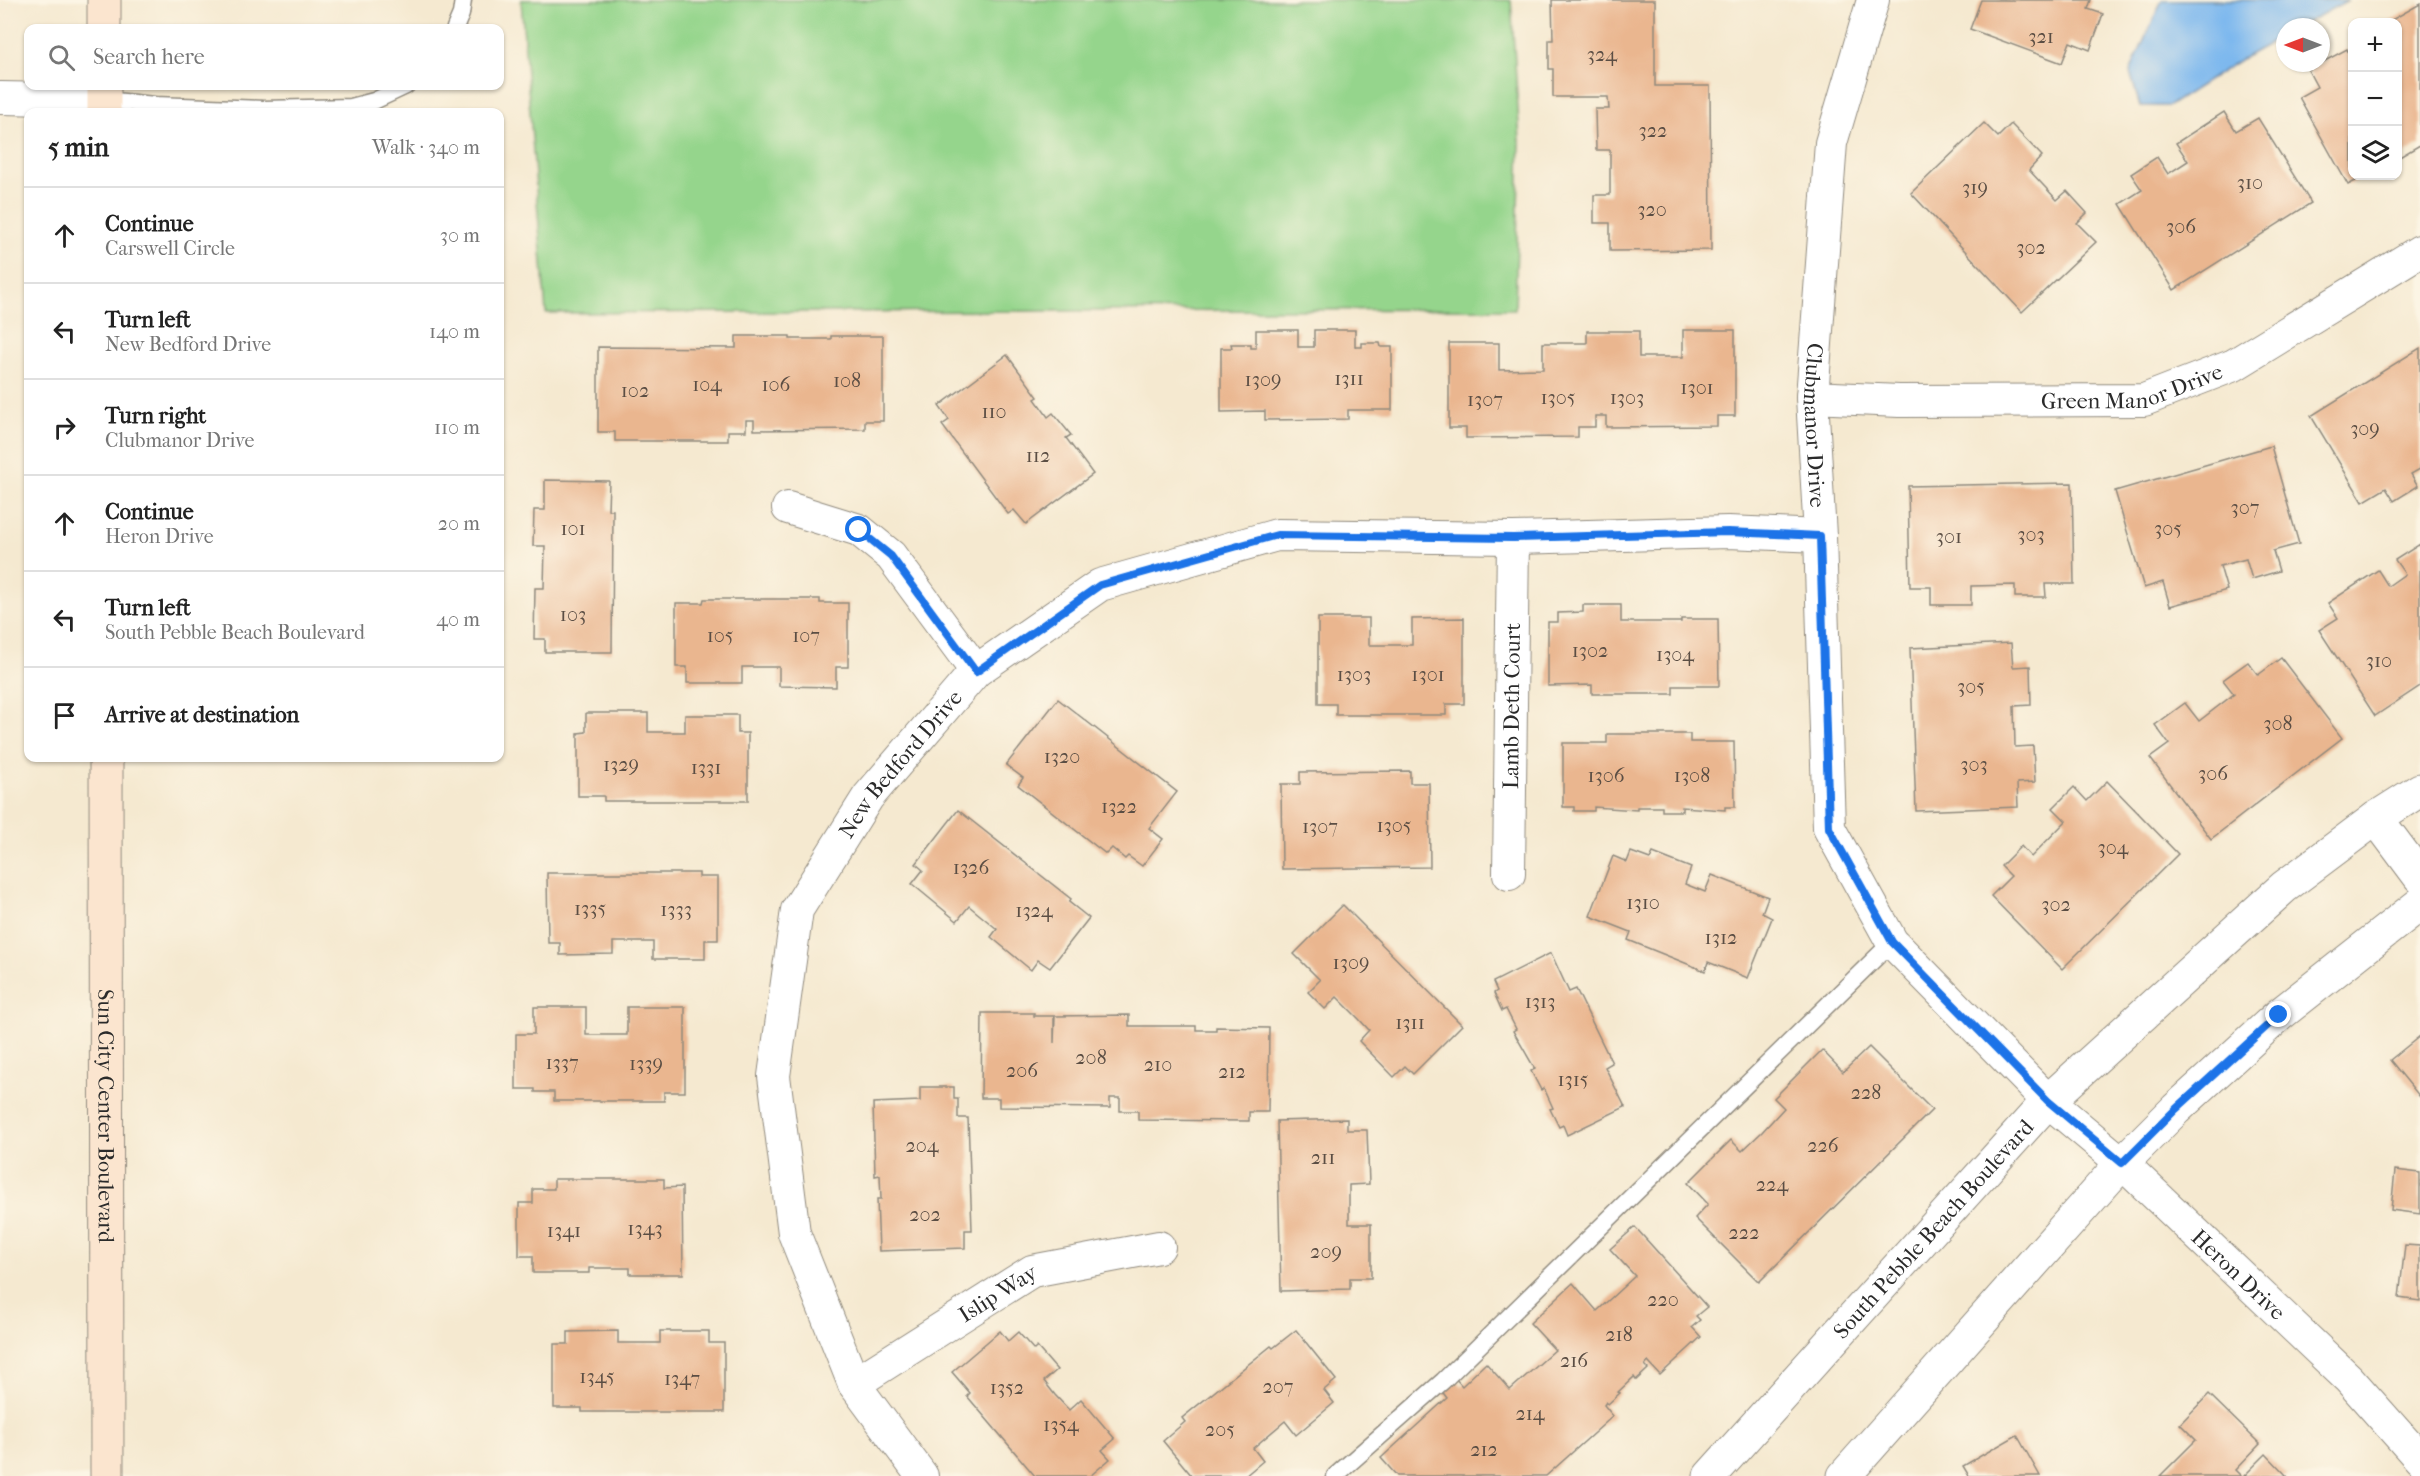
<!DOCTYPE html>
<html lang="en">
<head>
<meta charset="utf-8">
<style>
  :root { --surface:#fff; --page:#f6f6f6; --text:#222; --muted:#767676; --line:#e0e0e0 }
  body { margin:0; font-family:"IM FELL French Canon",serif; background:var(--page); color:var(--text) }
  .controls { position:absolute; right:18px; top:18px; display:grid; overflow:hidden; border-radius:12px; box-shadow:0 2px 4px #0004 }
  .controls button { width:54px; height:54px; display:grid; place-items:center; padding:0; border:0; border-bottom:2px solid var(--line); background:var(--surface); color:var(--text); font:30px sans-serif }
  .compass { position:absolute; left:2276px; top:18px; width:54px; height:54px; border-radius:50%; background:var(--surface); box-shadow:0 2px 4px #0004; rotate:270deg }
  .stop { position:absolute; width:18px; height:18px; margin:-14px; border:4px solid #1a73e8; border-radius:50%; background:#fff }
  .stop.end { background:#1a73e8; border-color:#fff; box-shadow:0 2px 6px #0008 }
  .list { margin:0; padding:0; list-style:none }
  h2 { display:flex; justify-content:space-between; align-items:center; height:78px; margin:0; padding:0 24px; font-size:26px }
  h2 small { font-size:20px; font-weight:400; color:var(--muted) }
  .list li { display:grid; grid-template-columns:39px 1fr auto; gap:18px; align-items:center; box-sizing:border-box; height:96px; padding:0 24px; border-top:2px solid var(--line) }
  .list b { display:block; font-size:22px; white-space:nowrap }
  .list p { margin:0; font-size:20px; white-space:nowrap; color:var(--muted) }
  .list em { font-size:20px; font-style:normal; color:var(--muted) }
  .icon { flex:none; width:33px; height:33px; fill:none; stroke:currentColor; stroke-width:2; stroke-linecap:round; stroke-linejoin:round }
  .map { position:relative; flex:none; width:2420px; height:1476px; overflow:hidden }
  .search { position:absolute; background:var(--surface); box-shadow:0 2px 4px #0004; left:24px; top:24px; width:480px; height:66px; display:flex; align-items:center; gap:15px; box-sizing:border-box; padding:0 21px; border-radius:12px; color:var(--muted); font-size:22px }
  .panel { position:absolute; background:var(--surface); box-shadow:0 2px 4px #0004; left:24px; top:108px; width:480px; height:654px; border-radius:12px }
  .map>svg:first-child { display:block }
  .green { fill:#95d58c; stroke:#60805c; stroke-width:1.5 }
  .water { fill:#7db8ee; stroke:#54728c; stroke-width:1.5 }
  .building { fill:#eab68f }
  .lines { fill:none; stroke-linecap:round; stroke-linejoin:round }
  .service-casing { stroke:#908a7e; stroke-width:19 }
  .minor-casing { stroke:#908a7e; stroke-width:34 }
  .tertiary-casing { stroke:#908a7e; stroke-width:35 }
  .secondary-casing { stroke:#908a7e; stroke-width:35 }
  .service { stroke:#fff; stroke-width:16 }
  .minor { stroke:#fff; stroke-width:32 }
  .tertiary { stroke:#fff; stroke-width:33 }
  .secondary { stroke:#fbe5cf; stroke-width:33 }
  .route { stroke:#1a73e8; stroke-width:8 }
  .labels { text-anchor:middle; stroke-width:5; stroke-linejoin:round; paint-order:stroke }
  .number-label { font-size:20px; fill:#5b4e44 }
  .street-label { font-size:22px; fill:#2b2b2b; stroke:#fcf5e5 }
</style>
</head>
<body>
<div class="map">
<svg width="2420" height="1476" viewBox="0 0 2420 1476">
  <rect width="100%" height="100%" fill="#fcf5e5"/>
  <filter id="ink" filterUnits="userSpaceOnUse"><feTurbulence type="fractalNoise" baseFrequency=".0167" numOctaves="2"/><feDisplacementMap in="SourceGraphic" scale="12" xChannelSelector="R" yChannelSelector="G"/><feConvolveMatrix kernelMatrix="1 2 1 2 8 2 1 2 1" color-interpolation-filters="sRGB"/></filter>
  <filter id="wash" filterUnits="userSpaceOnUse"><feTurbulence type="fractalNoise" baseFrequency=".008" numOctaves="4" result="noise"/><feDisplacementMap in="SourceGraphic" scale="24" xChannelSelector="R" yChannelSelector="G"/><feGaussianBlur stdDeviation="1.35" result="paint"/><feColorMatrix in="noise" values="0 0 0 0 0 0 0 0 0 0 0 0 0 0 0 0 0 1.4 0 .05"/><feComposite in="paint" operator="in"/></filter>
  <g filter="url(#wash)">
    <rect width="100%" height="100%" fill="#f5e9d0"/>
    <!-- green -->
    <path class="green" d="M521,0H1511L1520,142L1515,309L546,313Z"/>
    <!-- water -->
    <path class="water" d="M2162,0H2348L2299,27H2285V35L2240,60L2169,106H2140L2130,72Z"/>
    <g id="blocks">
      <!-- building -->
      <g class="building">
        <path d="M1552,0H1655V86H1710L1711,250L1610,251V223H1594V195H1610V150H1596L1595,109H1609L1608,97H1553V69H1549V40H1553Z"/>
        <path d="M1981,0H2091L2088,9L2103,14L2090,50L2070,42L2062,63L1970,29Z"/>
        <path d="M2420,4V145L2398,158V22H2388Z"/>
        <path d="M2347,49L2352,60V176H2365L2348,185L2299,97L2317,87L2308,70Z"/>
        <path d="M2224,112L2236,131L2258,118L2311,203L2174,290L2120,204L2142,190L2131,174L2157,157L2168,174L2188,161L2176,143Z"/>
        <path d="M1984,123L1998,137L2011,124L2042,156L2029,170L2057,200L2067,191L2087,213L2077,223L2096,242L2022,312L1911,193Z"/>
        <path d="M1256,330H1298V347H1314V330H1355V347H1362V343H1380L1381,347H1392V410H1348V419L1265,420V411L1221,412V348H1232L1231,344H1251V348H1256Z"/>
        <path d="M1683,330H1735V416H1717V426L1606,427V416H1595V427H1578V437L1466,438V428H1449V343H1499V370L1543,369V343H1587V331H1639V357H1683Z"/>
        <path d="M736,336H790V339H831V336H883V421H865V429L754,430V420H746V431H728V441H615V432H598V347L736,348Z"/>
        <path d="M2420,348V469L2411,474L2418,486L2394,501L2386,488L2363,502L2311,416Z"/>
        <path d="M1007,355L1038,397L1035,399L1048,417L1053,413L1071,435L1066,438L1093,474L1026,524L1014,510L1008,514L942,425L949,420L939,406Z"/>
        <path d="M2271,446L2299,544L2273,551L2279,571L2252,579L2246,559L2220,566L2227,590L2170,606L2163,582L2144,588L2115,491Z"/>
        <path d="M545,480L609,481L608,510H613L612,652H545V639H534L535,588H544L545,546H533L534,510H545Z"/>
        <path d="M2072,483L2074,584H2045L2046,597H2015V585L1971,586V605H1931V587H1910L1908,486Z"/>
        <path d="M2420,544V686L2375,716L2319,630L2338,618L2328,603L2378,570L2388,586L2405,574L2395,560Z"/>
        <path d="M704,599H820V603H848V667H836V687L779,686V667H742V683H687V667H676V603H703Z"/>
        <path d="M1583,605H1621V622H1681V619H1718L1719,686H1673V694H1592V685L1548,686V622H1558V613L1583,612Z"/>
        <path d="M1318,618H1369V645H1412V619L1464,618V704H1446V715H1336V704H1318Z"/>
        <path d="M2011,643L2013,667L2030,666L2031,705L2014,706L2015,747L2033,746L2035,782L2017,783L2018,807L1916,811L1910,648Z"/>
        <path d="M2281,658L2342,738L2211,839L2150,758L2169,744L2155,725L2185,703L2199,721L2234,694L2223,680L2248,662L2258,675Z"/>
        <path d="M1058,699L1177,792L1149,828L1163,839L1142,866L1128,856L1125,859L1112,848L1106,854L1018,785L1023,778L1006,765Z"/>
        <path d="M586,713H648V732H685V715H738V733H748V801H604V796H578V733L586,732Z"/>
        <path d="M1607,734H1690V742H1734L1735,807H1725V810L1682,807V811H1662V807H1637V810L1594,807V811H1574V807H1563V743H1607Z"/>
        <path d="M1410,771V783H1429L1430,867L1282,869L1281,784H1300V772Z"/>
        <path d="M2107,781L2178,854L2062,969L1991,896L2011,876L2001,866L2021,846L2031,857L2066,821L2053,808L2074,787L2087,801Z"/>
        <path d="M958,810L1071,899L1069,902L1089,918L1050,968L1038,960L1031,970L991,937L997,929L969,906L957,921L912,884L923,870L916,864Z"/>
        <path d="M1631,852L1650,859L1653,853L1691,868L1685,884L1705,892L1712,875L1768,897L1762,913L1772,918L1748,978L1708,962L1705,971L1628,940L1631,932L1590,916L1613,856L1627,862Z"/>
        <path d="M547,873H699V877H718V940H705V959H653V942H613V954L560,955V943H548Z"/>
        <path d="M1343,905L1462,1025L1413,1074L1405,1066L1394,1077L1359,1041L1369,1030L1359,1019L1337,997L1325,1009L1308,992L1320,980L1294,954Z"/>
        <path d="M1551,953L1569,992L1576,989L1612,1063L1605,1067L1625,1107L1567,1135L1563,1125L1559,1127L1550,1109L1553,1108L1544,1088L1541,1090L1531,1071L1535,1069L1513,1031L1516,1029L1506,1009L1502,1011L1494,993L1497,991L1493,982Z"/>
        <path d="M534,1007H586V1035H627V1007H685V1092H664V1101H554V1092H535V1089H516V1034H534Z"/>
        <path d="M982,1013H1034V1016H1054V1043L1055,1016L1129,1015V1026H1196V1030H1216V1027L1269,1028L1268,1112H1249V1121L1138,1120V1111H1120V1098H1110V1108L999,1107V1098H981Z"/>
        <path d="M2420,1036V1097L2390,1060Z"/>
        <path d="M1869,1047L1932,1110L1759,1282L1695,1218L1708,1204L1688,1183L1731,1140L1742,1151L1762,1132L1784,1108L1774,1098L1822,1050L1843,1072Z"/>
        <path d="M920,1087H954V1099H958V1118H968L972,1230H965V1248L879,1251L877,1199H881L880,1175L875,1176L873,1103L920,1101Z"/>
        <path d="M1347,1119V1130H1367L1369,1184L1349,1185V1224H1371V1278H1350V1289L1281,1291L1277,1121Z"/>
        <path d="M2395,1170L2420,1173V1214L2391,1210Z"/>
        <path d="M554,1179H664V1188L682,1187L683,1274H630V1268H589V1273H533V1256H519V1203H533V1189H554Z"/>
        <path d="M1635,1227L1707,1307L1696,1316L1700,1320L1692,1327L1701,1337L1660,1375L1648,1362L1645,1366L1648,1369L1636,1380L1634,1377L1618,1392L1620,1393L1608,1404L1606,1402L1604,1405L1613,1416L1546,1476H1397L1381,1458L1447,1398L1441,1390L1455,1378L1462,1386L1486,1363L1510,1390L1555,1350L1530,1323L1573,1283L1597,1311L1635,1276L1610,1249Z"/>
        <path d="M2405,1245L2420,1246V1301L2399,1298Z"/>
        <path d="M1296,1330L1336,1380L1324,1390L1334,1403L1296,1435L1285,1421L1253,1448L1263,1461L1245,1476H1192L1163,1441L1185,1422L1182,1418L1271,1346L1273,1348Z"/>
        <path d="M618,1331V1343H660V1331H709V1343H724V1412H582V1408H554V1344H568V1332Z"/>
        <path d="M1000,1331L1008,1341L1018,1332L1034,1350L1037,1347L1057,1370L1044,1381L1055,1395L1069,1410L1081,1399L1115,1439L1102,1450L1110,1459L1090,1476H1035L967,1396L970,1393L952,1372Z"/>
        <path d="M2209,1394L2260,1444L2235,1470L2241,1476H2160L2196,1440L2180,1424Z"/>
        <path d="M2017,1435L2040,1476H1969L1963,1466Z"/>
        <path d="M2266,1454L2287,1476H2244Z"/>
      </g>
    </g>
  </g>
  <g filter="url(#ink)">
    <use href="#blocks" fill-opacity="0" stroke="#908a7e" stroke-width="1.5"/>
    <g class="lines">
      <!-- service casing -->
      <g class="service-casing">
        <g id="service">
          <path d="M455,28L461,14L463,0"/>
          <path d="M104,100L155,105L264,109L351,107L374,101L406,86"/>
          <path d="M1335,1476L1443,1381L1892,942"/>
        </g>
      </g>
      <!-- minor casing -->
      <g class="minor-casing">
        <g id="minor">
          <path id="s1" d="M1873,0L1831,143L1812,397L1820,536L1829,828L1892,942L2048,1101L2122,1163L2349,1379L2420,1459"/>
          <path d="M0,98L104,100"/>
          <path id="s2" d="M1812,397L1899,401L2144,400L2234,365L2420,251"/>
          <path d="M788,508L859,530L891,556L976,671"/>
          <path id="s3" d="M1509,874L1513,538"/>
          <path id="s4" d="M854,1384L1032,1271L1159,1247"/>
          <path id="s5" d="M922,1476L854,1384L794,1233L774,1076L797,910L868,797L976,671L1100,585L1277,535L1513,538L1728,532L1820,536"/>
        </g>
      </g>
      <!-- tertiary casing -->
      <g class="tertiary-casing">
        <g id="tertiary">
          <path d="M2376,818L2420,877"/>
          <path id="s6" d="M1710,1476L2048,1101L2284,887L2376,818L2420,790"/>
          <path d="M1844,1476L2122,1163L2176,1109L2279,1015L2420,904"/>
        </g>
      </g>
      <!-- secondary casing -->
      <g class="secondary-casing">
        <g id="secondary">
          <path d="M104,0V28"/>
          <path d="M104,86V112"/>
          <path id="s7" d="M106,758L107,1476"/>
        </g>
      </g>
      <!-- service -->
      <use href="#service" class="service"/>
      <!-- minor -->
      <use href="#minor" class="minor"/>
      <!-- tertiary -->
      <use href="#tertiary" class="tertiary"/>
      <!-- secondary -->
      <use href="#secondary" class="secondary"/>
    </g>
  </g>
  <g class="lines" filter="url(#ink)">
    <!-- route -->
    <path class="route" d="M859,530L891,556L976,672L1100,585L1277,535L1513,538L1728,532L1820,536L1829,828L1892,942L2048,1101L2122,1163L2176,1109L2279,1015"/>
  </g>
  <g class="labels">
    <!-- number labels -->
    <g class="number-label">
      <text x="2041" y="43">321</text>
      <text x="1602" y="61">324</text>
      <text x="1653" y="137">322</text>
      <text x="2250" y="189">310</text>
      <text x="1975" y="194">319</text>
      <text x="1652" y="216">320</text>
      <text x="2181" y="233">306</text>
      <text x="2031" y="254">302</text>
      <text x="1349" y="385">1311</text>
      <text x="1263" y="386">1309</text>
      <text x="847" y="387">108</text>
      <text x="707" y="391">104</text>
      <text x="776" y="391">106</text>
      <text x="1697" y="394">1301</text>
      <text x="635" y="397">102</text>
      <text x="1558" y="404">1305</text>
      <text x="1627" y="404">1303</text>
      <text x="1485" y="406">1307</text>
      <text x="994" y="418">110</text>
      <text x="2365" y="435">309</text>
      <text x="1038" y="462">112</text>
      <text x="2245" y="514">307</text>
      <text x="573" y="535">101</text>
      <text x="2168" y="535">305</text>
      <text x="2031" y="541">303</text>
      <text x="1949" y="543">301</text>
      <text x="573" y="621">103</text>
      <text x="720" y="642">105</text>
      <text x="806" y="642">107</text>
      <text x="1590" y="657">1302</text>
      <text x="1675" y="661">1304</text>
      <text x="2379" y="667">310</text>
      <text x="1354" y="681">1303</text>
      <text x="1428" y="681">1301</text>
      <text x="1971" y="693">305</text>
      <text x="2278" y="730">308</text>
      <text x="1062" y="763">1320</text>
      <text x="621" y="771">1329</text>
      <text x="1974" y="771">303</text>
      <text x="706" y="774">1331</text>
      <text x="2213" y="780">306</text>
      <text x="1606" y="782">1306</text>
      <text x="1692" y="782">1308</text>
      <text x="1119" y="813">1322</text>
      <text x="1394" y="832">1305</text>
      <text x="1320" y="833">1307</text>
      <text x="2113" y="854">304</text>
      <text x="971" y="874">1326</text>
      <text x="1643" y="909">1310</text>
      <text x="2056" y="911">302</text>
      <text x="590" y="915">1335</text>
      <text x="676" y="916">1333</text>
      <text x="1034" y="917">1324</text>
      <text x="1721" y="944">1312</text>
      <text x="1351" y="969">1309</text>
      <text x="1540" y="1008">1313</text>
      <text x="1410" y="1029">1311</text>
      <text x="1091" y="1064">208</text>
      <text x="562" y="1069">1337</text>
      <text x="646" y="1070">1339</text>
      <text x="1158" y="1071">210</text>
      <text x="1022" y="1077">206</text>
      <text x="1232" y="1078">212</text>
      <text x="1573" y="1086">1315</text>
      <text x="1866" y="1099">228</text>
      <text x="922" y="1152">204</text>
      <text x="1823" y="1152">226</text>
      <text x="1323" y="1164">211</text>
      <text x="1772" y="1191">224</text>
      <text x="925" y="1221">202</text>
      <text x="645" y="1235">1343</text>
      <text x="564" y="1237">1341</text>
      <text x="1744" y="1239">222</text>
      <text x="1326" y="1258">209</text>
      <text x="1663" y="1306">220</text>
      <text x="1619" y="1341">218</text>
      <text x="1574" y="1367">216</text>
      <text x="597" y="1383">1345</text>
      <text x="682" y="1385">1347</text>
      <text x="1278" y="1393">207</text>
      <text x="1007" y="1394">1352</text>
      <text x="1530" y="1420">214</text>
      <text x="1061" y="1431">1354</text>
      <text x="1220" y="1436">205</text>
      <text x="1484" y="1456">212</text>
    </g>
    <!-- street labels -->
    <g class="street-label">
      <text dy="8" stroke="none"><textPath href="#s2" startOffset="322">Green Manor Drive</textPath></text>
      <text dy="8" stroke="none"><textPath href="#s1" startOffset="432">Clubmanor Drive</textPath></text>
      <text dy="8" stroke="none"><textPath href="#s3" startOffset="168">Lamb Deth Court</textPath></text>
      <text dy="8" stroke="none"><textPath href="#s5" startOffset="782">New Bedford Drive</textPath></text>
      <text dy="8" stroke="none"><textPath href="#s7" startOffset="358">Sun City Center Boulevard</textPath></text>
      <text dy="8" stroke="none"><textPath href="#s6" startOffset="333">South Pebble Beach Boulevard</textPath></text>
      <text dy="8" stroke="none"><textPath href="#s1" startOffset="1446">Heron Drive</textPath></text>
      <text dy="8" stroke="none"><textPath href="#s4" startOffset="170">Islip Way</textPath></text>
    </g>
  </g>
</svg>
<div class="controls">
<button>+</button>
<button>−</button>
<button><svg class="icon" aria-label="layers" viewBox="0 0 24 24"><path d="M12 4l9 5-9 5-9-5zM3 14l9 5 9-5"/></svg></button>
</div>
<svg class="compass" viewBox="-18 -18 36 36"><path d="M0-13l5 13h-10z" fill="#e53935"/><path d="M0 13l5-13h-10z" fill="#767676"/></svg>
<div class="stop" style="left:859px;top:530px"></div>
<div class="stop end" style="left:2279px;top:1015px"></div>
<div class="search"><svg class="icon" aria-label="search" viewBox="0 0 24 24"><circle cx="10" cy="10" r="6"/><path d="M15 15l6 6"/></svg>Search here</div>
<section class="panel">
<h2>5 min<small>Walk · 340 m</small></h2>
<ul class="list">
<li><svg class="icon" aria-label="ahead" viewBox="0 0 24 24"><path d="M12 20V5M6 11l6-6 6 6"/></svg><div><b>Continue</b><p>Carswell Circle</p></div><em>30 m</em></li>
<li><svg class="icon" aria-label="left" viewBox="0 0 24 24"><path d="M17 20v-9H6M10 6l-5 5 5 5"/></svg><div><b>Turn left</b><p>New Bedford Drive</p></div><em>140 m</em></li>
<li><svg class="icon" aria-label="right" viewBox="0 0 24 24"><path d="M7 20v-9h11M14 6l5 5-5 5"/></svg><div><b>Turn right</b><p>Clubmanor Drive</p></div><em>110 m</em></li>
<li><svg class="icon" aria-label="ahead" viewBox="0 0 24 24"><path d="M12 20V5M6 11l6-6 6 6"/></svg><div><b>Continue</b><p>Heron Drive</p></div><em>20 m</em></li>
<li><svg class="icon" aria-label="left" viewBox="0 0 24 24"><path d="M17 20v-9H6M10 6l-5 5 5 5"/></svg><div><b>Turn left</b><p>South Pebble Beach Boulevard</p></div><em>40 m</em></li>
<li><svg class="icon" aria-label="arrive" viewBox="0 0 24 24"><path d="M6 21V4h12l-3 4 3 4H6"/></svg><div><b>Arrive at destination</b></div></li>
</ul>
</section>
</div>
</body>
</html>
